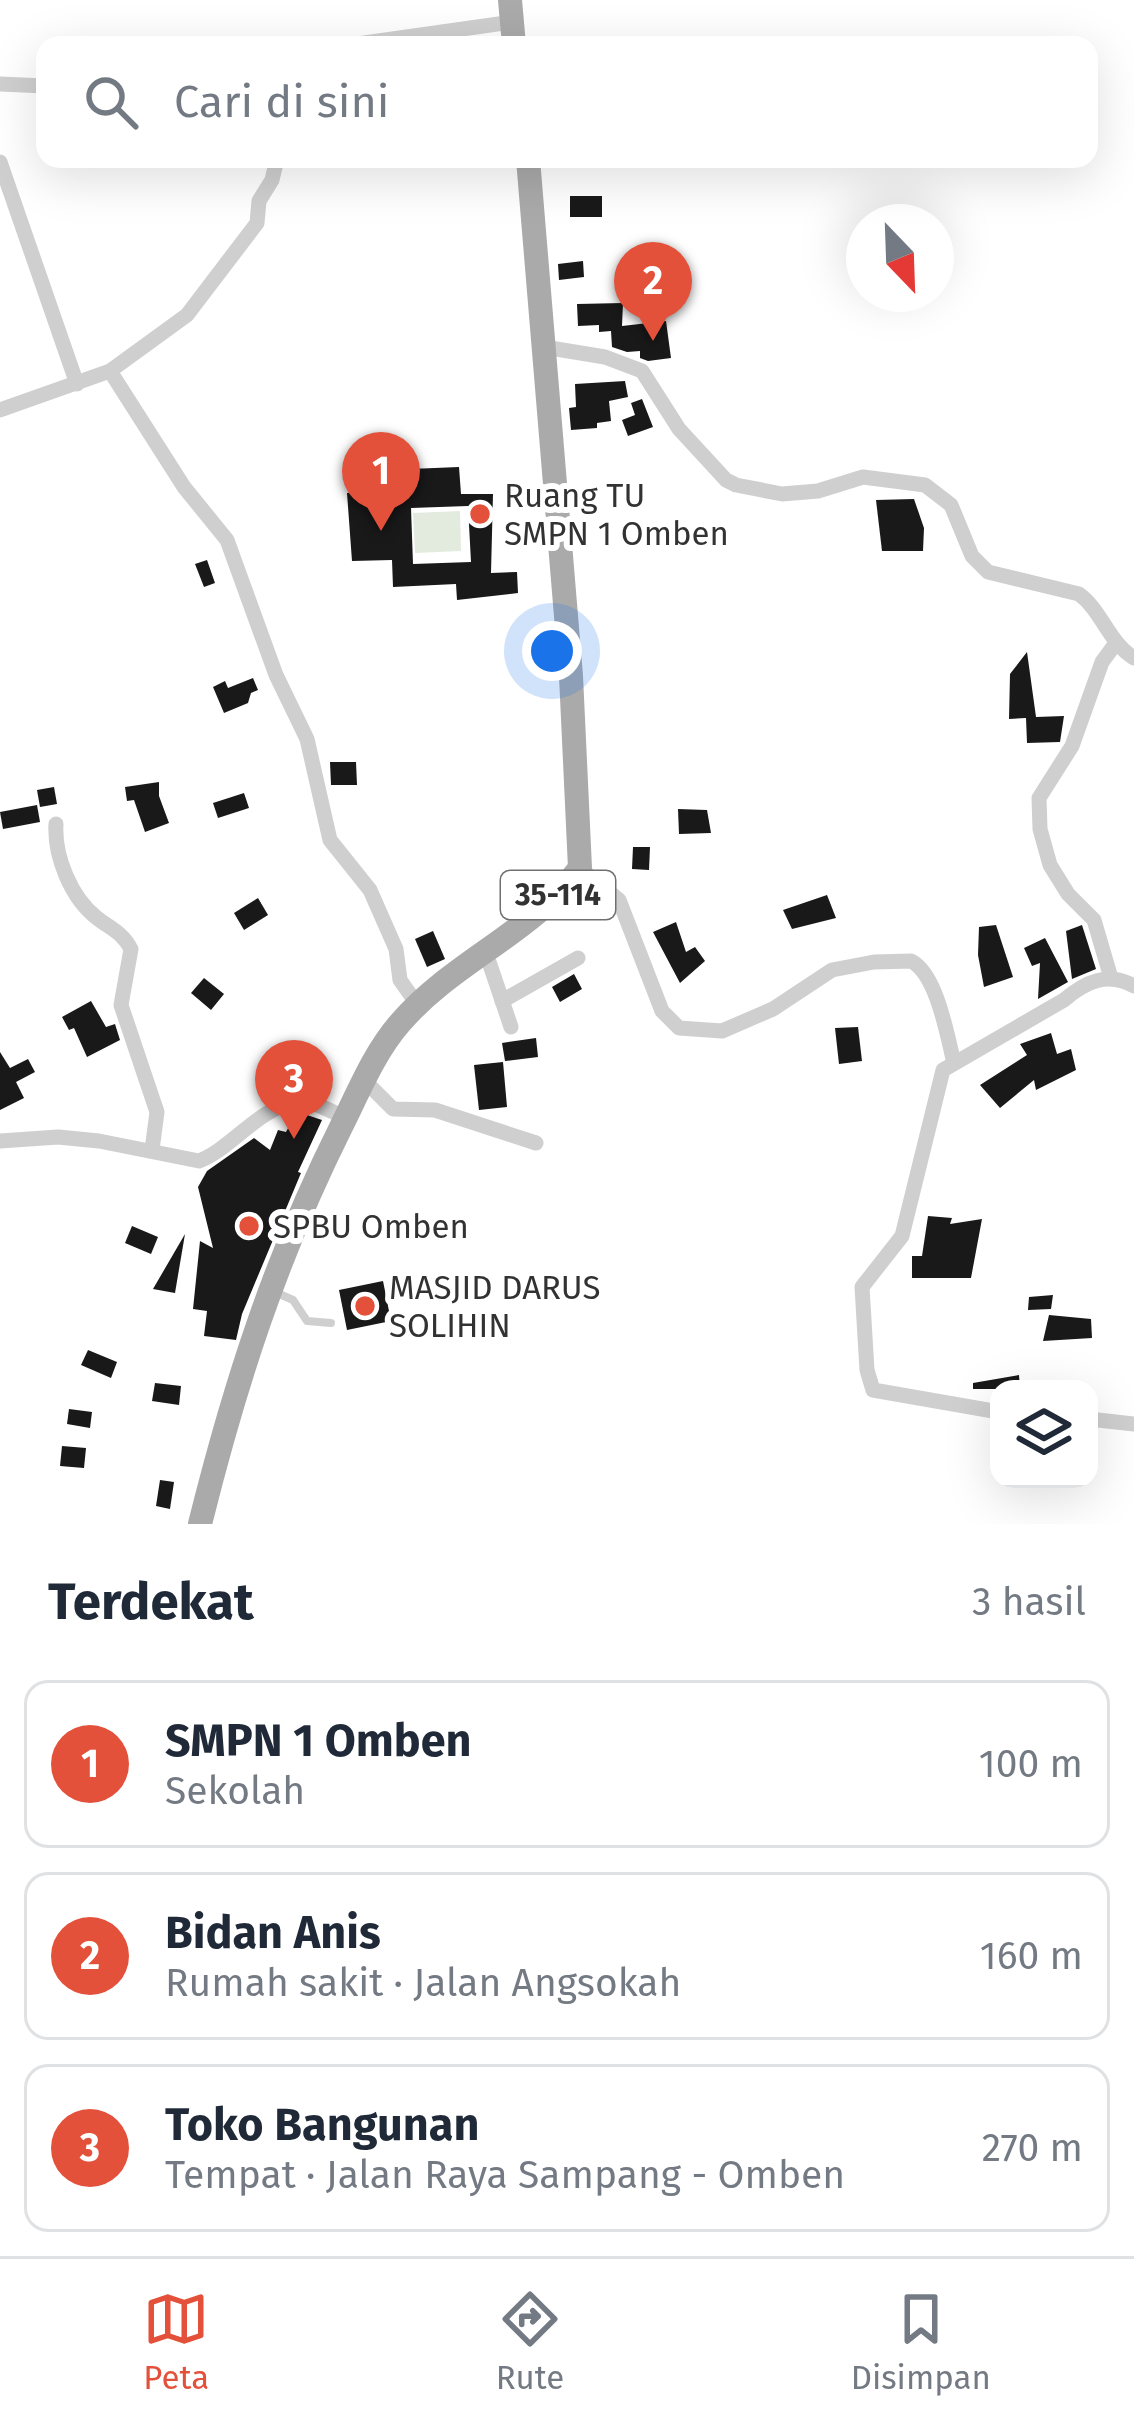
<!DOCTYPE html>
<html lang="id">
<head>
<meta charset="utf-8">
<style>
  :root { --surface:#fff; --page:#f6f6f7; --text:#1f2937; --muted:#747a83; --line:#e0e1e3; --accent:#e3513b }
  body { margin:0; font-family:"Fira Sans",sans-serif; background:var(--page); color:var(--text) }
  .controls { position:absolute; right:36px; bottom:36px; display:grid; overflow:hidden; border-radius:24px; box-shadow:0 12px 48px #0002 }
  .controls button { width:108px; height:108px; display:grid; place-items:center; padding:0; border:0; border-bottom:3px solid var(--line); background:var(--surface); color:var(--text); font:60px sans-serif }
  .compass { position:absolute; left:846px; top:204px; width:108px; height:108px; border-radius:50%; background:var(--surface); box-shadow:0 12px 48px #0002; rotate:157deg }
  .you { position:absolute; left:552px; top:651px; width:42px; height:42px; margin:-30px; border:9px solid #fff; border-radius:50%; background:#1a73e8; box-shadow:0 0 0 18px #1a73e833 }
  .badge { display:grid; place-items:center; width:78px; height:78px; border-radius:50%; background:var(--accent); color:#fff; font-size:39px; font-weight:700 }
  .pin { position:absolute; translate:-50% -99px; filter:drop-shadow(0 3px 6px #0008) }
  .pin::after { content:''; position:absolute; top:63px; width:42px; height:36px; background:inherit; clip-path:polygon(0 0,100% 0,50% 100%) }
  .list { margin:0; padding:0; list-style:none }
  h2 { display:flex; justify-content:space-between; align-items:center; height:156px; margin:0; padding:0 48px; font-size:51px }
  h2 small { font-size:39px; font-weight:400; color:var(--muted) }
  .list li { display:grid; grid-template-columns:78px 1fr auto; gap:36px; align-items:center; box-sizing:border-box; height:168px; margin:0 24px 24px; padding:0 24px; border:3px solid var(--line); border-radius:24px }
  .list b { display:block; font-size:45px; white-space:nowrap }
  .list p { margin:0; font-size:39px; white-space:nowrap; color:var(--muted) }
  .list em { font-size:39px; font-style:normal; color:var(--muted) }
  .icon { flex:none; width:66px; height:66px; fill:none; stroke:currentColor; stroke-width:2; stroke-linecap:round; stroke-linejoin:round }
  .map { position:relative; flex:none; width:1134px; height:1524px; overflow:hidden }
  .search { position:absolute; background:var(--surface); box-shadow:0 12px 48px #0002; left:36px; right:36px; top:36px; height:132px; display:flex; align-items:center; gap:30px; box-sizing:border-box; padding:0 42px; border-radius:24px; color:var(--muted); font-size:45px }
  .sheet { height:732px; background:var(--surface) }
  nav { display:flex; justify-content:space-around; align-items:center; box-sizing:border-box; height:168px; border-top:3px solid var(--line); background:var(--surface); font-size:33px; color:var(--muted) }
  nav a { display:grid; justify-items:center; gap:6px }
  nav .on { color:var(--accent) }
  .map>svg:first-child { display:block }
  .green { fill:#e3ebde }
  .building { fill:#191919; fill-rule:evenodd }
  .lines { fill:none; stroke-linecap:round; stroke-linejoin:round }
  .service { stroke:#cfcfcf; stroke-width:8 }
  .minor { stroke:#cfcfcf; stroke-width:15 }
  .primary { stroke:#aaa; stroke-width:24 }
  .poi-dot { fill:#e3513b; stroke:#fff; stroke-width:4.5 }
  .labels { text-anchor:middle; stroke-width:12; stroke-linejoin:round; paint-order:stroke }
  .shield { fill:#fff; stroke:#707070; stroke-width:3 }
  .shield-label { font-size:30px; font-weight:bold; fill:#323232 }
  .poi-label { font-size:33px; fill:#323232; stroke:#fff; text-anchor:start }
</style>
</head>
<body>
<div class="map">
<svg width="1134" height="1524" viewBox="0 0 1134 1524">
  <rect width="100%" height="100%" fill="#fff"/>
  <!-- green -->
  <path class="green" d="M460,511L461,551L415,553L413,513Z"/>
  <!-- building -->
  <g class="building">
    <rect x="570" y="196" width="32" height="21"/>
    <path d="M583,261L584,277L559,280L558,264Z"/>
    <path d="M623,303L622,326L666,321L671,358L648,361L640,358V351L627,352L612,347L611,331L599,332V325L578,326L577,304Z"/>
    <path d="M625,381L628,397L609,401L611,421L597,423V428L571,430L569,408L576,407L575,384Z"/>
    <path d="M642,399L653,427L628,436L622,420L635,415L631,403Z"/>
    <path d="M459,467L461,494H493L491,573L517,572L518,593L457,600L456,584L393,587L392,560L352,561L347,493L362,492L361,471ZM468,506L471,562L413,564L411,508Z"/>
    <path d="M914,499L924,528L923,551H882L876,500Z"/>
    <path d="M207,560L215,583L204,587L195,564Z"/>
    <path d="M1027,652L1036,717L1064,716L1060,742L1027,743L1026,718L1009,719L1010,674Z"/>
    <path d="M253,678L258,690L251,693L248,703L224,713L213,687L225,681L228,688Z"/>
    <path d="M330,762H356L357,785H331Z"/>
    <path d="M159,782V796L169,823L145,832L134,800L127,801L125,787Z"/>
    <path d="M54,787L57,804L40,807L37,790Z"/>
    <path d="M244,793L249,808L218,818L213,803Z"/>
    <path d="M37,805L40,822L3,829L0,812Z"/>
    <path d="M678,809L707,810L711,833L679,834Z"/>
    <path d="M633,847H650L649,870L632,869Z"/>
    <path d="M827,895L836,918L792,929L783,910Z"/>
    <path d="M258,898L268,915L244,930L234,913Z"/>
    <path d="M676,922L686,952L695,947L705,961L680,983L653,932Z"/>
    <path d="M996,925L1013,977L984,987L978,955L979,927Z"/>
    <path d="M1082,925L1096,969L1072,979L1066,931Z"/>
    <path d="M433,931L445,959L427,967L415,939Z"/>
    <path d="M1045,938L1068,982L1038,999L1040,963L1032,966L1024,948Z"/>
    <path d="M574,974L582,989L560,1002L552,987Z"/>
    <path d="M204,978L224,994L211,1010L191,993Z"/>
    <path d="M91,1001L106,1027L115,1024L120,1040L87,1057L74,1028L69,1030L62,1017Z"/>
    <path d="M858,1027L862,1061L839,1064L835,1028Z"/>
    <path d="M1051,1033L1057,1054L1071,1049L1076,1070L1036,1090L1034,1080L1000,1108L980,1085L1027,1055L1020,1044Z"/>
    <path d="M536,1038L538,1057L505,1061L502,1043Z"/>
    <path d="M0,1052L10,1068L28,1059L35,1072L16,1082L24,1098L0,1110Z"/>
    <path d="M503,1062L507,1107L479,1110L474,1065Z"/>
    <path d="M304,1114L322,1120L298,1172L301,1173L242,1314L236,1340L204,1336L207,1311L193,1309L200,1241L213,1248L198,1187L207,1171L254,1138L270,1150L278,1130L286,1132L295,1115Z"/>
    <path d="M928,1216L952,1218L950,1224L982,1219L971,1278H912V1256H922Z"/>
    <path d="M132,1226L158,1237L151,1254L125,1243Z"/>
    <path d="M185,1234L175,1293L153,1289Z"/>
    <path d="M383,1281L391,1321L347,1330L339,1290Z"/>
    <path d="M1053,1295L1051,1309L1028,1310L1029,1297Z"/>
    <path d="M1049,1315L1091,1319L1092,1338L1043,1341Z"/>
    <path d="M88,1350L117,1362L111,1378L81,1365Z"/>
    <path d="M1019,1375L1020,1389H973V1383Z"/>
    <path d="M155,1383L181,1386L179,1405L152,1401Z"/>
    <path d="M69,1409L92,1412L90,1428L67,1424Z"/>
    <path d="M62,1446L86,1448L84,1468L60,1466Z"/>
    <path d="M160,1480L174,1482L170,1509L156,1506Z"/>
  </g>
  <g class="lines">
    <!-- service -->
    <path class="service" d="M275,1292L293,1300L307,1321L331,1323"/>
    <!-- minor -->
    <g class="minor">
      <path d="M350,45L512,22"/>
      <path d="M0,84L45,86"/>
      <path d="M0,162L77,384"/>
      <path d="M544,347L605,357L642,371L679,429L726,480L736,485L782,494L818,491L863,477L925,485L951,505L972,556L988,572L1079,594C1102,611 1109,643 1134,658"/>
      <path d="M110,371L184,487L227,540L276,675L307,739L330,840L370,890L396,949L400,980L417,1004"/>
      <path d="M0,410L110,371L187,315L257,223L259,201L272,180L277,159"/>
      <path d="M56,824C54,856 71,898 97,918C110,928 123,933 131,949L121,1005L157,1112L152,1150"/>
      <path d="M580,868L619,900L662,1011L679,1028L722,1031L773,1009L832,970L874,962L911,961C937,974 947,1035 954,1063"/>
      <path d="M486,953L511,1027"/>
      <path d="M1111,978L1094,920L1068,894L1050,865L1040,829L1039,798L1072,746L1102,662L1116,643"/>
      <path d="M502,1001L578,958"/>
      <path d="M364,1080L393,1109L435,1110L536,1143"/>
      <path d="M0,1141L58,1137L99,1141L199,1161C233,1148 261,1104 300,1102C315,1101 332,1112 346,1118"/>
      <path d="M999,1412L873,1390L867,1370L862,1287L902,1236L943,1070L1064,1000C1085,982 1108,971 1134,986"/>
      <path d="M1089,1419L1134,1424"/>
    </g>
    <!-- primary -->
    <g class="primary">
      <path d="M510,0L514,45"/>
      <path d="M200,1524C235,1383 276,1257 341,1127C359,1091 374,1053 400,1023C452,962 532,933 580,868L571,676L528,159"/>
    </g>
  </g>
  <!-- markers -->
  <g class="poi-dot">
    <circle cx="480" cy="514" r="12"/>
    <circle cx="249" cy="1226" r="12"/>
    <circle cx="365" cy="1306" r="12"/>
  </g>
  <g class="labels">
    <!-- shield labels -->
    <rect class="shield" x="501" y="871" width="114" height="48" rx="9"/>
    <g class="shield-label">
      <text x="558" y="905">35-114</text>
    </g>
    <!-- poi labels -->
    <g class="poi-label">
      <text x="504" y="507">Ruang TU<tspan x="504" dy="38">SMPN 1 Omben</tspan></text>
      <text x="273" y="1238">SPBU Omben</text>
      <text x="389" y="1299">MASJID DARUS<tspan x="389" dy="38">SOLIHIN</tspan></text>
    </g>
  </g>
</svg>
<div class="controls">
<button><svg class="icon" aria-label="layers" viewBox="0 0 24 24"><path d="M12 4l9 5-9 5-9-5zM3 14l9 5 9-5"/></svg></button>
</div>
<svg class="compass" viewBox="-18 -18 36 36"><path d="M0-13l5 13h-10z" fill="#e53935"/><path d="M0 13l5-13h-10z" fill="#747a83"/></svg>
<div class="you"></div>
<div class="pin badge" style="left:381px;top:531px">1</div>
<div class="pin badge" style="left:653px;top:341px">2</div>
<div class="pin badge" style="left:294px;top:1139px">3</div>
<div class="search"><svg class="icon" aria-label="search" viewBox="0 0 24 24"><circle cx="10" cy="10" r="6"/><path d="M15 15l6 6"/></svg>Cari di sini</div>
</div>
<section class="sheet">
<h2>Terdekat<small>3 hasil</small></h2>
<ul class="list">
<li><span class="badge">1</span><div><b>SMPN 1 Omben</b><p>Sekolah</p></div><em>100 m</em></li>
<li><span class="badge">2</span><div><b>Bidan Anis</b><p>Rumah sakit · Jalan Angsokah</p></div><em>160 m</em></li>
<li><span class="badge">3</span><div><b>Toko Bangunan</b><p>Tempat · Jalan Raya Sampang - Omben</p></div><em>270 m</em></li>
</ul>
</section>
<nav>
<a class="on"><svg class="icon" aria-label="map" viewBox="0 0 24 24"><path d="M3 6l6-2 6 2 6-2v14l-6 2-6-2-6 2zM9 4v14M15 6v14"/></svg>Peta</a>
<a><svg class="icon" aria-label="directions" viewBox="0 0 24 24"><path d="M12 3l9 9-9 9-9-9zM9 14v-3h6M13 9l2 2-2 2"/></svg>Rute</a>
<a><svg class="icon" aria-label="saved" viewBox="0 0 24 24"><path d="M7 4h10v16l-5-4-5 4z"/></svg>Disimpan</a>
</nav>
</body>
</html>
